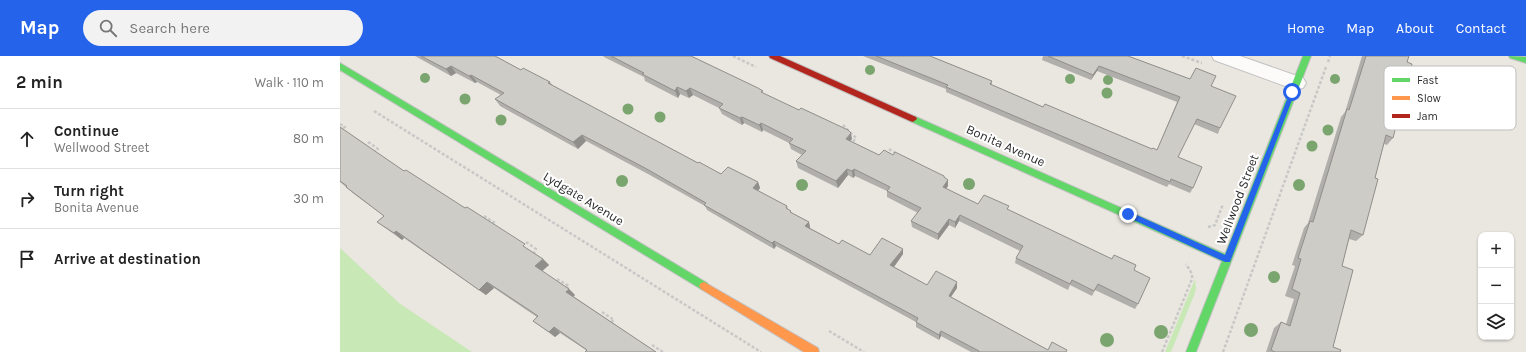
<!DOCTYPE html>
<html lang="en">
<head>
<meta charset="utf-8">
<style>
  :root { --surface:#fff; --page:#f2f2f2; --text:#222; --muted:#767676; --line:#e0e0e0; --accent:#2563eb }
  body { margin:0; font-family:Karla,sans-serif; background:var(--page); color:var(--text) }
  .controls { position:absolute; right:12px; bottom:12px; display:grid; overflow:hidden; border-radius:8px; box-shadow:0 1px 3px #0004 }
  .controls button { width:36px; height:36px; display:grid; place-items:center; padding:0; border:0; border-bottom:1px solid var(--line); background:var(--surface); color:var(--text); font:20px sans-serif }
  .stop { position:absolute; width:12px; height:12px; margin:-9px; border:3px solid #2563eb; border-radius:50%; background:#fff }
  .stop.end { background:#2563eb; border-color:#fff; box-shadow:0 1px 4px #0008 }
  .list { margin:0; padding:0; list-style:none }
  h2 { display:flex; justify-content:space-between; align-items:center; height:52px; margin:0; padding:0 16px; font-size:17px }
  h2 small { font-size:13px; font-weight:400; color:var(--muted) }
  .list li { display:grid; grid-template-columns:26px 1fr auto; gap:12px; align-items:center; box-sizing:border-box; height:60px; padding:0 16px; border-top:1px solid var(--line) }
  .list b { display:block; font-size:15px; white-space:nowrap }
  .list p { margin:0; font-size:13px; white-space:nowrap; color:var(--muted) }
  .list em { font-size:13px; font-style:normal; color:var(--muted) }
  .icon { flex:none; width:22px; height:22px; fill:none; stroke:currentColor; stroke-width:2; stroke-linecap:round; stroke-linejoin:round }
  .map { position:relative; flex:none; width:1186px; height:296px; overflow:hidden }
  header { display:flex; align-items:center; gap:24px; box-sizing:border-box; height:56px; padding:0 20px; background:var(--accent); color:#fff }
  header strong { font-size:19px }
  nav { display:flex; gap:22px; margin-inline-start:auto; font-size:14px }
  .search { width:280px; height:36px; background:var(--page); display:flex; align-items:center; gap:10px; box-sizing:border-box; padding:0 14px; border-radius:22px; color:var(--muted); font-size:15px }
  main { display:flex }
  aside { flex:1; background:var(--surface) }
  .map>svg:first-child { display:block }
  .green { fill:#c8e9b6 }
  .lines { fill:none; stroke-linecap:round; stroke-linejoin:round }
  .street-casing { stroke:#c3c2c2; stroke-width:2 }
  .fast-casing { stroke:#c3c2c2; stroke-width:2 }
  .slow-casing { stroke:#c3c2c2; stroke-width:2 }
  .jam-casing { stroke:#c3c2c2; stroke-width:2 }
  .path { stroke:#c8c8c7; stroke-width:2.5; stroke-dasharray:3 2; stroke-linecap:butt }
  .street { fill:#fcfbfa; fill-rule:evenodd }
  .fast { fill:#63d668; fill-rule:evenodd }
  .slow { fill:#ff974d; fill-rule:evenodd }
  .jam { fill:#b3261e; fill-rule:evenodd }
  .tree { fill:#7ba56f }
  .wall { fill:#b1afab }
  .shaded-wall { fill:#908f8b }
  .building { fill:#ceccc7; stroke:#908f8b }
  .route { fill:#2563eb }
  .labels { text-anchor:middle; stroke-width:4; stroke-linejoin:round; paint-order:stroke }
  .street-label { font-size:13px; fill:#2b2b2b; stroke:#fff }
  .key { fill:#fff; stroke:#bfbfbf; stroke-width:1 }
  .key-label { font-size:11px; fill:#2b2b2b }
</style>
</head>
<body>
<header>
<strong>Map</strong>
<div class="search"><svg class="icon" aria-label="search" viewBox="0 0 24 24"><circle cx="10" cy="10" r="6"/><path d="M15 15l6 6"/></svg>Search here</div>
<nav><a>Home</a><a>Map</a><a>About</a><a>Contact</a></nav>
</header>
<main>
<aside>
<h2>2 min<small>Walk · 110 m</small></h2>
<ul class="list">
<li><svg class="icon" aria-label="ahead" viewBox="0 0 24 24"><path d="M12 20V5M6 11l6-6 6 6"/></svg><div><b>Continue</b><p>Wellwood Street</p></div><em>80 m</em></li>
<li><svg class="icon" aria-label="right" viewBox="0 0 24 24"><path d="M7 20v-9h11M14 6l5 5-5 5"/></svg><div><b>Turn right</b><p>Bonita Avenue</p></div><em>30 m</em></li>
<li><svg class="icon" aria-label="arrive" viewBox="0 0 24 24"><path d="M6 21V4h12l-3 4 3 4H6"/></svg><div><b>Arrive at destination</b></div></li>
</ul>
</aside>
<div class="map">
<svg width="1186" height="296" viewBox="0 0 1186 296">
  <rect width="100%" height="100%" fill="#eae6e0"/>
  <!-- green -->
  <g class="green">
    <path d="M0,192L59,247L132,296H0Z"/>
    <path d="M855,223L856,232L855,237L831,296H825Z"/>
  </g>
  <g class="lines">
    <!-- street casing -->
    <g class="street-casing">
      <path id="street" d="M872,0H900L963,22L966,27L963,32L956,34L874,4Z"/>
    </g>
    <!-- fast casing -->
    <g class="fast-casing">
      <g id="fast">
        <path d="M963,0H971L856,296H846L882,205L570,65L569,63L573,60L576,61L885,198Z"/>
        <path d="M1169,0L1186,1V7L1170,2Z"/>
        <path d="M0,7L367,227L369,230L367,233L364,234L361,233L0,14Z"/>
      </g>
    </g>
    <!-- slow casing -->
    <g class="slow-casing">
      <path id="slow" d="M364,226L478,292L479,296H464L361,233L359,230L361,227Z"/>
    </g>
    <!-- jam casing -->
    <g class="jam-casing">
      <path id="jam" d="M429,0H440L576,61L577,63L573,66L570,65L430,2Z"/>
    </g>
    <!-- path -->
    <g class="path">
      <path d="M393,0L416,11"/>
      <path d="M842,0L862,7"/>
      <path d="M988,6L990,0"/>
      <path d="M34,55L421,296"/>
      <path d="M0,68L5,71L3,72"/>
      <path d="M503,69L516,82L511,88"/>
      <path d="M28,86L38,93L35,95"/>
      <path d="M549,93L557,98"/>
      <path d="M144,160L155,167L151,170"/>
      <path d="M868,171L875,169L883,148"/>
      <path d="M186,186L196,193L194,197"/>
      <path d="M217,223L229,230L226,233"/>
      <path d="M262,256L274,264L270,267"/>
      <path d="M489,275L524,296"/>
      <path d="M312,289L323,296"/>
      <path d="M822,296L852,223V218L846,208"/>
      <path d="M883,296L986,11"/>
    </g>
    <!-- street -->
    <use href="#street" class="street"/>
    <!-- fast -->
    <use href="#fast" class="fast"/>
    <!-- slow -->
    <use href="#slow" class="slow"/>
    <!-- jam -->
    <use href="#jam" class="jam"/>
  </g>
  <!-- trees -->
  <g class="tree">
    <circle cx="530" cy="14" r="5"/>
    <circle cx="85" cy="22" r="5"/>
    <circle cx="730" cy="23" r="5"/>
    <circle cx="995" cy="23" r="5"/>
    <circle cx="768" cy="24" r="5"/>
    <circle cx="767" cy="37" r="5.5"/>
    <circle cx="125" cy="43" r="5.5"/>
    <circle cx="288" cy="53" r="5.5"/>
    <circle cx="320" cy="61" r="5.5"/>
    <circle cx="161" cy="64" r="5.5"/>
    <circle cx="988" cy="74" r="5.5"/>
    <circle cx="972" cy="90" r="5.5"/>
    <circle cx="282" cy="125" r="6"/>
    <circle cx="629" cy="128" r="6"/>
    <circle cx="462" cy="129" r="6"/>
    <circle cx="959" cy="129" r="6"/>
    <circle cx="934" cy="221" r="6"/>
    <circle cx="911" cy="274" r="7"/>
    <circle cx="821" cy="276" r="7"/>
    <circle cx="767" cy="284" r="7"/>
  </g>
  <!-- wall -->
  <g class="wall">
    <path d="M75,0H155L181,14L210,26L213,30L358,107L381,118L418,126L420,132L418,135L447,150L448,153L452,157L469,166L470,172L499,188L530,199L563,198L554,211L587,229L617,232L611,241L708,294L726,296H631L601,280L599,284L576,271V266L436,190L434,193L367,154L365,150L308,118L246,85L238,93L160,50L155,43L161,39L137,26L135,27L116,17L111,20Z"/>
    <path d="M263,0H351L512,83L510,85L539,99H553L604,120V122L608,124V130L606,133L638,148L668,154L794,214L798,248L795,253L755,234L752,240L730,229L728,234L675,207L676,202L680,195L619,165L615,172L609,169L598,184L572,171L571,165L578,157L547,141V135L515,120L513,122L508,119L498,132L458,112L456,105L462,99L451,93L449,87L423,74L422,76L404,67L402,69L382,58L379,52L353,39L349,42L340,38L338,42L305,25L304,21L264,1Z"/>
    <path d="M523,0H590L652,25V29L703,51L812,93L817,94L837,46L757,15L751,24L702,4L703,0H788L850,23L871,30L880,72L878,78L854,68L838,101L853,132L850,137L829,128L827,131L606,36V33Z"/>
    <path d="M1022,0H1069L1067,6L1053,82L1047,89L1044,88L1035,122L1023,179L1016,185L1009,183L1002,210L993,291L1000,296H926L934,272L941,266L946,268L954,243L945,240L955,210L952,209L964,172L968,167L1001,61L1005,56Z"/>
    <path d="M0,71L64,115L125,152L203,203L209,209L202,215L229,233L235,239L233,240L316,296L246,294L220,277L215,281L193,265L197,261L154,232L146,239L64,182L62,184L37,166L44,160L14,138L6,131L0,126Z"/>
  </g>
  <!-- shaded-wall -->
  <g class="shaded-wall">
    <path d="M111,10L116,17L111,20L106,13Z"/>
    <path d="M759,10L757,15L751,24L753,19Z"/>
    <path d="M131,19L137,26L135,27L129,20Z"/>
    <path d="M337,31L340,38L338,42L335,35Z"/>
    <path d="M350,32L353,39L349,42L346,35Z"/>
    <path d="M402,61L404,67L402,69L400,62Z"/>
    <path d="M421,67L423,74L422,76L419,69Z"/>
    <path d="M511,77L512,83L507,89L506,83Z"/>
    <path d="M242,79L246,85L238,93L233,86Z"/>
    <path d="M507,113L508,119L498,132L496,125Z"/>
    <path d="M514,113L515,120L513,122L512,115Z"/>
    <path d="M608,124V130L603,137V131Z"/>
    <path d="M418,126L420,132L415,138L413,132Z"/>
    <path d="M620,159L619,165L615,172V166Z"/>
    <path d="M609,163V169L598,184V178Z"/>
    <path d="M469,166L470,172L467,176L465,170Z"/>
    <path d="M56,175L64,182L62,184L54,177Z"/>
    <path d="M434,185L436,190L434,193L432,187Z"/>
    <path d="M563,193V198L551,215L550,209Z"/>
    <path d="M203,203L209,209L201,216L195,210Z"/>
    <path d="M147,226L154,232L146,239L139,234Z"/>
    <path d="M617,226V232L608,245L609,240Z"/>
    <path d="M229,233L235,239L232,242L226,236Z"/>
    <path d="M214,271L220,277L215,281L209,276Z"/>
    <path d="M601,275V280L599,284V279Z"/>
  </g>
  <!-- building -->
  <g class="building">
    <path d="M81,0H155L181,14L183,12L210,26L208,27L358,107L359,106L381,118L388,111L418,126L413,132L447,150L446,152L451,155L450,156L469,166L465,170L499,188L502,184L530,199L542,182L563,193L550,209L587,229L596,215L617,226L609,240L708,294L712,286L727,294L726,296H639V295L601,275L599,279L576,266L578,262L434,185L432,187L364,149L366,147L305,112L242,79L233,86L155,43L164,37L131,19L129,20L111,10L106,13Z"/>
    <path d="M271,0H351L418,32L423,35L421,36L459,54L461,52L508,74L511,77L506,83L539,99L544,94L553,99L555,96L604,120V121L608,124L603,131L638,148L644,139L669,150L667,153L772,203L774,199L796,209L794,214L810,222L798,248L758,228L754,235L732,224L730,228L676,202L683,190L620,159L615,166L609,163L598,178L571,165L581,152L547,135L550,131L514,113L512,115L507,113L496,125L456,105L466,95L449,87L453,83L421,67L419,69L402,61L400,62L379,52L383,48L350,32L346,35L337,31L335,35L302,18L304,17Z"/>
    <path d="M536,0H590L652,25L650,28L703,51L705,48L812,93L813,92L817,94L840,41L759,10L753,19L708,0H788L850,23L856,12L876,20L871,30L896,40L880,72L857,63L838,101L862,111L853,132L831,123L830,126L606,31L608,29Z"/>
    <path d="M1026,0H1069L1067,6L1072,8L1053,82L1046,79L1035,122L1038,123L1023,179L1011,174L1002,210L1013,214L993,291L1001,294L1000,296H935L931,294L941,266L950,270L960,237L952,233L961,203L958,202L970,165L973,166L1007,53L1009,54L1010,51Z"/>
    <path d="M0,71L64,115L66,114L125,152L127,151L185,188L183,190L203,203L195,210L229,233L226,236L316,296H245L247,294L214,271L209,276L193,265L198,260L147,226L139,234L56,175L54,177L37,166L44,160L6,131L7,130L0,125Z"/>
  </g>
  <!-- route -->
  <path class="route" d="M952,34L955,36L890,206H885L785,160V156H790L885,199L950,36Z"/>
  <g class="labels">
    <!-- street labels -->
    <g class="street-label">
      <text transform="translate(666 89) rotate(24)" y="5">Bonita Avenue</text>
      <text transform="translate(244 142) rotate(31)" y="5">Lydgate Avenue</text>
      <text transform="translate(897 143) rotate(-69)" y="5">Wellwood Street</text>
    </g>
  </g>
  <!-- legend -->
  <rect x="1044" y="10" width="132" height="64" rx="6" class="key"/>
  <rect x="1052" y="22" width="18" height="4" fill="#63d668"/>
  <rect x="1052" y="40" width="18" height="4" fill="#ff974d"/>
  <rect x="1052" y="58" width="18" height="4" fill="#b3261e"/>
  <g class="key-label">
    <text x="1077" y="28">Fast</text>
    <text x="1077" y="46">Slow</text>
    <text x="1077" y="64">Jam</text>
  </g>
</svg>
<div class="controls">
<button>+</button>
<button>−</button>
<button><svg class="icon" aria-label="layers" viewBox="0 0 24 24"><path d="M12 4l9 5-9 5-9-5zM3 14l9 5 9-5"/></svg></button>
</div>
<div class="stop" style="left:952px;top:36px"></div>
<div class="stop end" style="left:788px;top:158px"></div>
</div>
</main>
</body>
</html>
